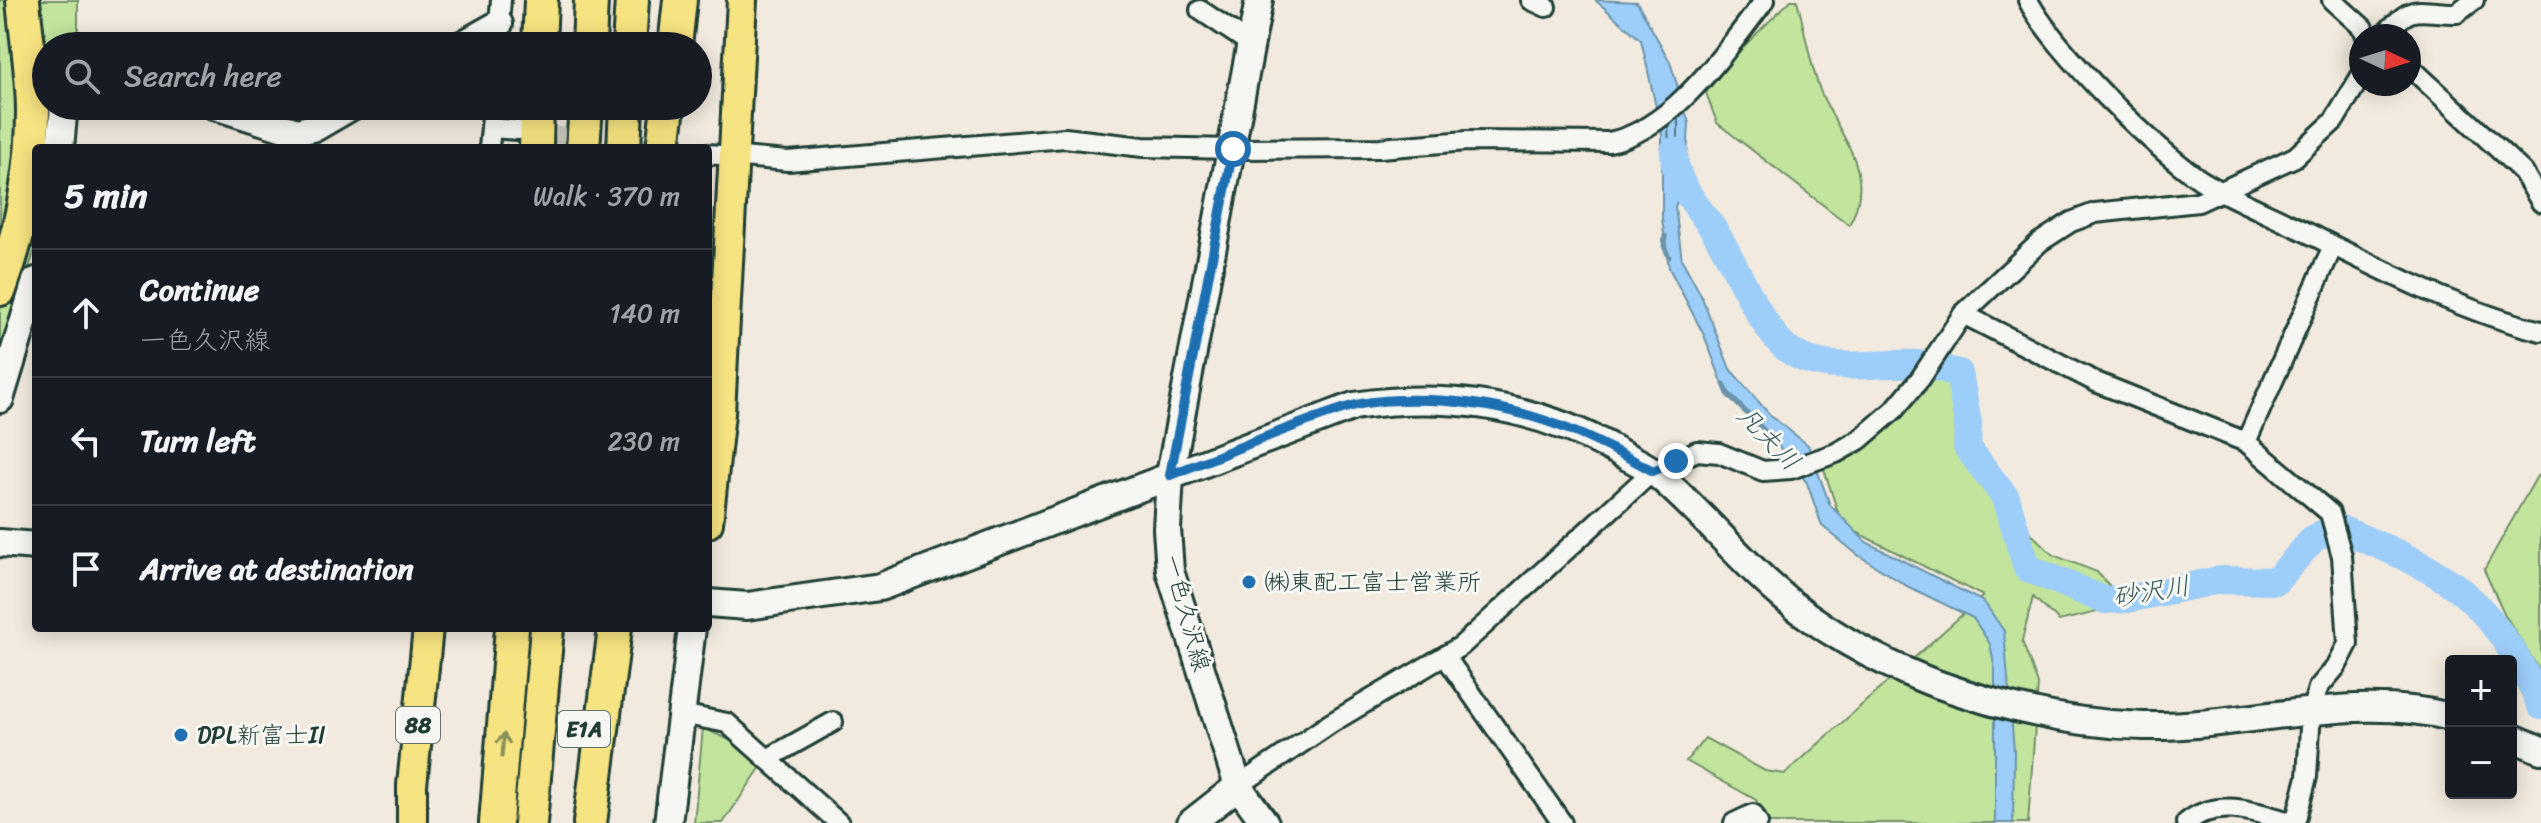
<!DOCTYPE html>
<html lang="en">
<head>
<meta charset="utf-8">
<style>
  :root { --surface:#171b24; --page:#242831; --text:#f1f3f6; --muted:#9ea1a6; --line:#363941 }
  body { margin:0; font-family:Sriracha,"Klee One",sans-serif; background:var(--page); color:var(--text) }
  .controls { position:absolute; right:24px; bottom:24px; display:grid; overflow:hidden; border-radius:8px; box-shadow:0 4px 20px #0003 }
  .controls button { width:72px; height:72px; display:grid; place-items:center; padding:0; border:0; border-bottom:2px solid var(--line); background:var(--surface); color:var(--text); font:40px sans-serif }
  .compass { position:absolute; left:2349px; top:24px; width:72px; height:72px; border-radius:50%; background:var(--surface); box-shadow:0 4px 20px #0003; rotate:94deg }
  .stop { position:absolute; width:24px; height:24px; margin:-18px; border:6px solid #1f6fb2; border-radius:50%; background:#fff }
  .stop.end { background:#1f6fb2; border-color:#fff; box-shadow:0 2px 8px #0008 }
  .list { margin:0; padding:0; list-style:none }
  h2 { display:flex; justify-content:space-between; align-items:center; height:104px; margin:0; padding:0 32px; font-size:34px }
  h2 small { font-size:26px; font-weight:400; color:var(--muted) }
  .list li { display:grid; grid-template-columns:52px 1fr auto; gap:24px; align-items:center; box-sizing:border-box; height:128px; padding:0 32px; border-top:2px solid var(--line) }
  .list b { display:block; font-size:30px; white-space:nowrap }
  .list p { margin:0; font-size:26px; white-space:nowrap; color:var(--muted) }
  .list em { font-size:26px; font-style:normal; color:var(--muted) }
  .icon { flex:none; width:44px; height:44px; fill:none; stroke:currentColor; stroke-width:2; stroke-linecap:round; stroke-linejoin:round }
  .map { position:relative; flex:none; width:2541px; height:823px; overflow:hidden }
  .search { position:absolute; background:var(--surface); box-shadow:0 4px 20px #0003; left:32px; top:32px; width:680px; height:88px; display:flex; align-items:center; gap:20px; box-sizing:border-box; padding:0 28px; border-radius:44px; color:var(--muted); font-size:30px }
  .panel { position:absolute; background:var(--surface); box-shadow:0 4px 20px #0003; left:32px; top:144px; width:680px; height:488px; border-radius:8px }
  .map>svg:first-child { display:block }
  .green { fill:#c2e49d; stroke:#709068; stroke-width:2 }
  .water { fill:#9dcdf9; stroke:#6b93aa; stroke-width:2 }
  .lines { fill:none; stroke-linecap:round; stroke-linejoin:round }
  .shore { stroke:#517783; stroke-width:2 }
  .stream { stroke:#6b93aa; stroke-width:5 }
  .river { stroke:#9dcdf9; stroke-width:28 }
  .street-tunnel { stroke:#c8c7bc; stroke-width:18; stroke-dasharray:18 9; stroke-linecap:butt }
  .street-casing { stroke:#1f3d34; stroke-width:24 }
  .secondary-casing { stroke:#1f3d34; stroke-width:32 }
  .primary-casing { stroke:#1f3d34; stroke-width:34 }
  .highway-casing { stroke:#1f3d34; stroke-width:38 }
  .street { stroke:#f6f6f2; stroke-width:18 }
  .secondary { stroke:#f6f6f2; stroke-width:26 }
  .primary { stroke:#f6e381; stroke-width:28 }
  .highway { stroke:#f6e381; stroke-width:32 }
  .oneway { stroke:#8a905a }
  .route { stroke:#1f6fb2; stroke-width:10 }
  .poi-dot { fill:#1f6fb2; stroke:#f6f6f2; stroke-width:3 }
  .labels { text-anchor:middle; stroke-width:6; stroke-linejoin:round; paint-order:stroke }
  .shield { fill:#f6f6f2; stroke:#60746d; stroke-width:2 }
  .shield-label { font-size:22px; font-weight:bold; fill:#1f3d34 }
  .poi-label { font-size:24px; fill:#1f3d34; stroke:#f6f6f2; text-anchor:start }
  .street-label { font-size:24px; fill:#1f3d34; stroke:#f6f6f2 }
  .water-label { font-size:26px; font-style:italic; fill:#385a5b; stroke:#f6f6f2 }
</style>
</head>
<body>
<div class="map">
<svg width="2541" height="823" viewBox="0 0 2541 823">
  <rect width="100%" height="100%" fill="#f2eade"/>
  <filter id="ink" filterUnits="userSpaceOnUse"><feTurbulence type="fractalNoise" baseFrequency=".0125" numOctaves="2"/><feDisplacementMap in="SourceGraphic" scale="16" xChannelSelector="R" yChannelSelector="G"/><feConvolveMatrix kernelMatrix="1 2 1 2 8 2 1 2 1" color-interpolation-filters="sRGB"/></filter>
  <g filter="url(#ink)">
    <!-- green -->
    <g class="green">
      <path d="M0,0H78V46H46V106H74L36,148V247L0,352Z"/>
      <path d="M1791,0H1797C1805,30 1810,67 1822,95C1843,141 1877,174 1849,225L1717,123L1706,93L1738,52Z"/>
      <path d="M1941,374L1966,387L1957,429L1985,480L2007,510L2053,555L2097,572L2127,605L2059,621L2033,597L2022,641L2038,684L2028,823H1766L1756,800L1686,761L1705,738L1765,771L1785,774L1983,596L1842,525L1824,469Z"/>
      <path d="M2541,474V673L2505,615L2484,570L2537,476Z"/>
      <path d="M703,728L741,745L763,764L723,823H694Z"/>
    </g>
    <!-- water -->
    <path class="water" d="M1595,0L1637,2L1670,62L1689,123L1686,175L1675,207L1682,260L1701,295L1730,369L1771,416L1808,445L1830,505L1866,542L1984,602L2004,631L2014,751L2013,823H1995V670L1990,644L1973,618L1907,586L1858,555L1822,526L1807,483L1774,440L1724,387L1704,335L1669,268L1662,219V134L1641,40Z"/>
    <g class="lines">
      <!-- shore -->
      <path class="shore" d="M1668,125L1670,171L1675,174L1678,170V117"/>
      <!-- stream -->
      <g class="stream">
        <path d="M1665,236L1664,246L1669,257"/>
        <path d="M1724,384L1729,396L1778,444"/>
      </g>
      <!-- river -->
      <path class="river" d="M1674,151C1673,186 1703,210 1720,240C1739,273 1754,311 1778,340C1811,379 1874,361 1918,364C1931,365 1946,370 1959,373L1968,423L1967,447L2006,498L2027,568L2104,600L2127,599L2220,580L2276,581L2314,538L2336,527C2375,544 2422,561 2456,587C2494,616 2522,663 2541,706"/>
      <!-- street-tunnel -->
      <path class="street-tunnel" d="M529,132L657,148"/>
      <!-- street casing -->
      <g class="street-casing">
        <g id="street">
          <path d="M1531,0L1546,7"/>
          <path d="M2028,0C2050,46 2163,159 2209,185C2242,203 2278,218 2312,235C2386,272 2461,311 2541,331"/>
          <path d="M2332,0L2363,28L2366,36"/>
          <path d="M1200,10L1251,44"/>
          <path d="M2383,36C2415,1 2414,13 2457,13L2474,0"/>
          <path d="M497,46L501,0"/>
          <path d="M2409,66L2523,172L2541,202"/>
          <path d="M491,128L518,130"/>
          <path d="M489,148L493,106"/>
          <path d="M708,154L788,161L1065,138L1143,147L1233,149L1380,148L1467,141L1609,142C1673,130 1726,50 1765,0"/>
          <path d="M1963,314L2096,382L2246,442L2330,513L2342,556L2348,644L2336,667L2318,688L2311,711L2307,777L2295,823"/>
          <path d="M2246,442L2333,246"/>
          <path d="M1445,656L1562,823"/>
          <path d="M681,714L727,723L839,823"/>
          <path d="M767,759L833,722"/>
          <path d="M1238,786L1331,723L1461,646L1653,471L1697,451L1719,453L1763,471L1791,469L1836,453L1859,440L1894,410L1920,379L1963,314L2040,242L2071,222L2095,213L2198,202L2295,157L2334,121L2361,76"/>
          <path d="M1734,823L1753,814L1758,823"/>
          <path d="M2186,823C2217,797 2257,812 2292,823"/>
        </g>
      </g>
      <!-- secondary casing -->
      <g class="secondary-casing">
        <g id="secondary">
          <path d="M460,46L499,24"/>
          <path d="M215,106L297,132L316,127L352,106"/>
          <path d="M60,148L64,106"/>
          <path d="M0,399L36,281"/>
          <path d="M0,543L36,546"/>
          <path d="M708,603L747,606L880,587L1354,406C1446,392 1535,405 1617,451C1629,458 1643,464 1654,472C1696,506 1731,550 1771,586C1815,627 1875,660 1931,682C1999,707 2071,724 2144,726C2246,728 2350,691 2451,717"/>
          <path d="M2511,737L2541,750"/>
          <path d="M1238,786L1265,823"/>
          <path d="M668,823L692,628"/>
          <path d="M1191,823L1238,786L1170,571L1167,529L1170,475L1259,0"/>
        </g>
      </g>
      <!-- primary casing -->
      <g class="primary-casing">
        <g id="primary">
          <path d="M708,523L720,413L742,0"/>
          <path d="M412,823V785L428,628"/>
        </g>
      </g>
      <!-- highway casing -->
      <g class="highway-casing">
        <g id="highway">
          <path d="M539,46L541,0"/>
          <path d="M589,46L591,0"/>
          <path d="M629,46L632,0"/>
          <path d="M675,46L680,0"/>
          <path d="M536,148L537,106"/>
          <path d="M583,148L586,106"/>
          <path d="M624,148L626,106"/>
          <path d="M663,148L668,106"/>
          <path d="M0,289C21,231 33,173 33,112C33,75 26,37 23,0"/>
          <path d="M496,823L512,628"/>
          <path d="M530,823L547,628"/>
          <path d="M590,823L615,628"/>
        </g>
      </g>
      <!-- street -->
      <use href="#street" class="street"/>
      <!-- secondary -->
      <use href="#secondary" class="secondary"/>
      <!-- primary -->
      <use href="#primary" class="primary"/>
      <!-- highway -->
      <use href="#highway" class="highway"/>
    </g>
    <!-- one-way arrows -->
    <defs><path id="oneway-shaft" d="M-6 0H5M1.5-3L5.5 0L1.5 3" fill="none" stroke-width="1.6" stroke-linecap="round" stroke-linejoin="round" transform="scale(2)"/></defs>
    <use class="oneway" href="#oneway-shaft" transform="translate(503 745) rotate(-85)"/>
  </g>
  <g class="lines" filter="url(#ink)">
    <!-- route -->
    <path class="route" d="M1233,149L1170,475C1230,452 1290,425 1352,406C1377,399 1404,399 1430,400C1519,404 1576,428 1653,471L1676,461"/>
  </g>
  <!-- markers -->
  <g class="poi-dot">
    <circle cx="1249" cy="582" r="8"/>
    <circle cx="181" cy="735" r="8"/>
  </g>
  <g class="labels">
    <!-- shield labels -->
    <g class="shield">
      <rect x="396" y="707" width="44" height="36" rx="6"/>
      <rect x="558" y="711" width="52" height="36" rx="6"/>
    </g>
    <g class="shield-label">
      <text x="418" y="733">88</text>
      <text x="584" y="737">E1A</text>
    </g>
    <!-- poi labels -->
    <g class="poi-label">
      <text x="1265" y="590">㈱東配工富士営業所</text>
      <text x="197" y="743">DPL新富士II</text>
    </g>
    <!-- street labels -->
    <g class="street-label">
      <text transform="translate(1187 613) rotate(75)" y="8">一色久沢線</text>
    </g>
    <!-- water labels -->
    <g class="water-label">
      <text transform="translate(1769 438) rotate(46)" y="9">凡夫川</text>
      <text transform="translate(2151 591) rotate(-9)" y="9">砂沢川</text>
    </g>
  </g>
</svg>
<div class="controls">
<button>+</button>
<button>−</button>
</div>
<svg class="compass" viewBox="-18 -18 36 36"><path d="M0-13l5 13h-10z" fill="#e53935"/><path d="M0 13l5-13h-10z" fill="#9ea1a6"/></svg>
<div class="stop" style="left:1233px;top:149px"></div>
<div class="stop end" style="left:1676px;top:461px"></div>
<div class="search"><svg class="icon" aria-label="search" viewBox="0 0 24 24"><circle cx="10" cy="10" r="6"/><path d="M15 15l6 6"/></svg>Search here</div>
<section class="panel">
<h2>5 min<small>Walk · 370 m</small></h2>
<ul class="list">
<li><svg class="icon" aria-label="ahead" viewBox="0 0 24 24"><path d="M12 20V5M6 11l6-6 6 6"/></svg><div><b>Continue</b><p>一色久沢線</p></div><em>140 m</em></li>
<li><svg class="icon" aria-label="left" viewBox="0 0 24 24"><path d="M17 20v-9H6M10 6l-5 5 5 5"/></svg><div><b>Turn left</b></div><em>230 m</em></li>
<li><svg class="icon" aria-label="arrive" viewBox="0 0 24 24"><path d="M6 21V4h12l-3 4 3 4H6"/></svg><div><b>Arrive at destination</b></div></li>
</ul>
</section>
</div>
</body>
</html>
